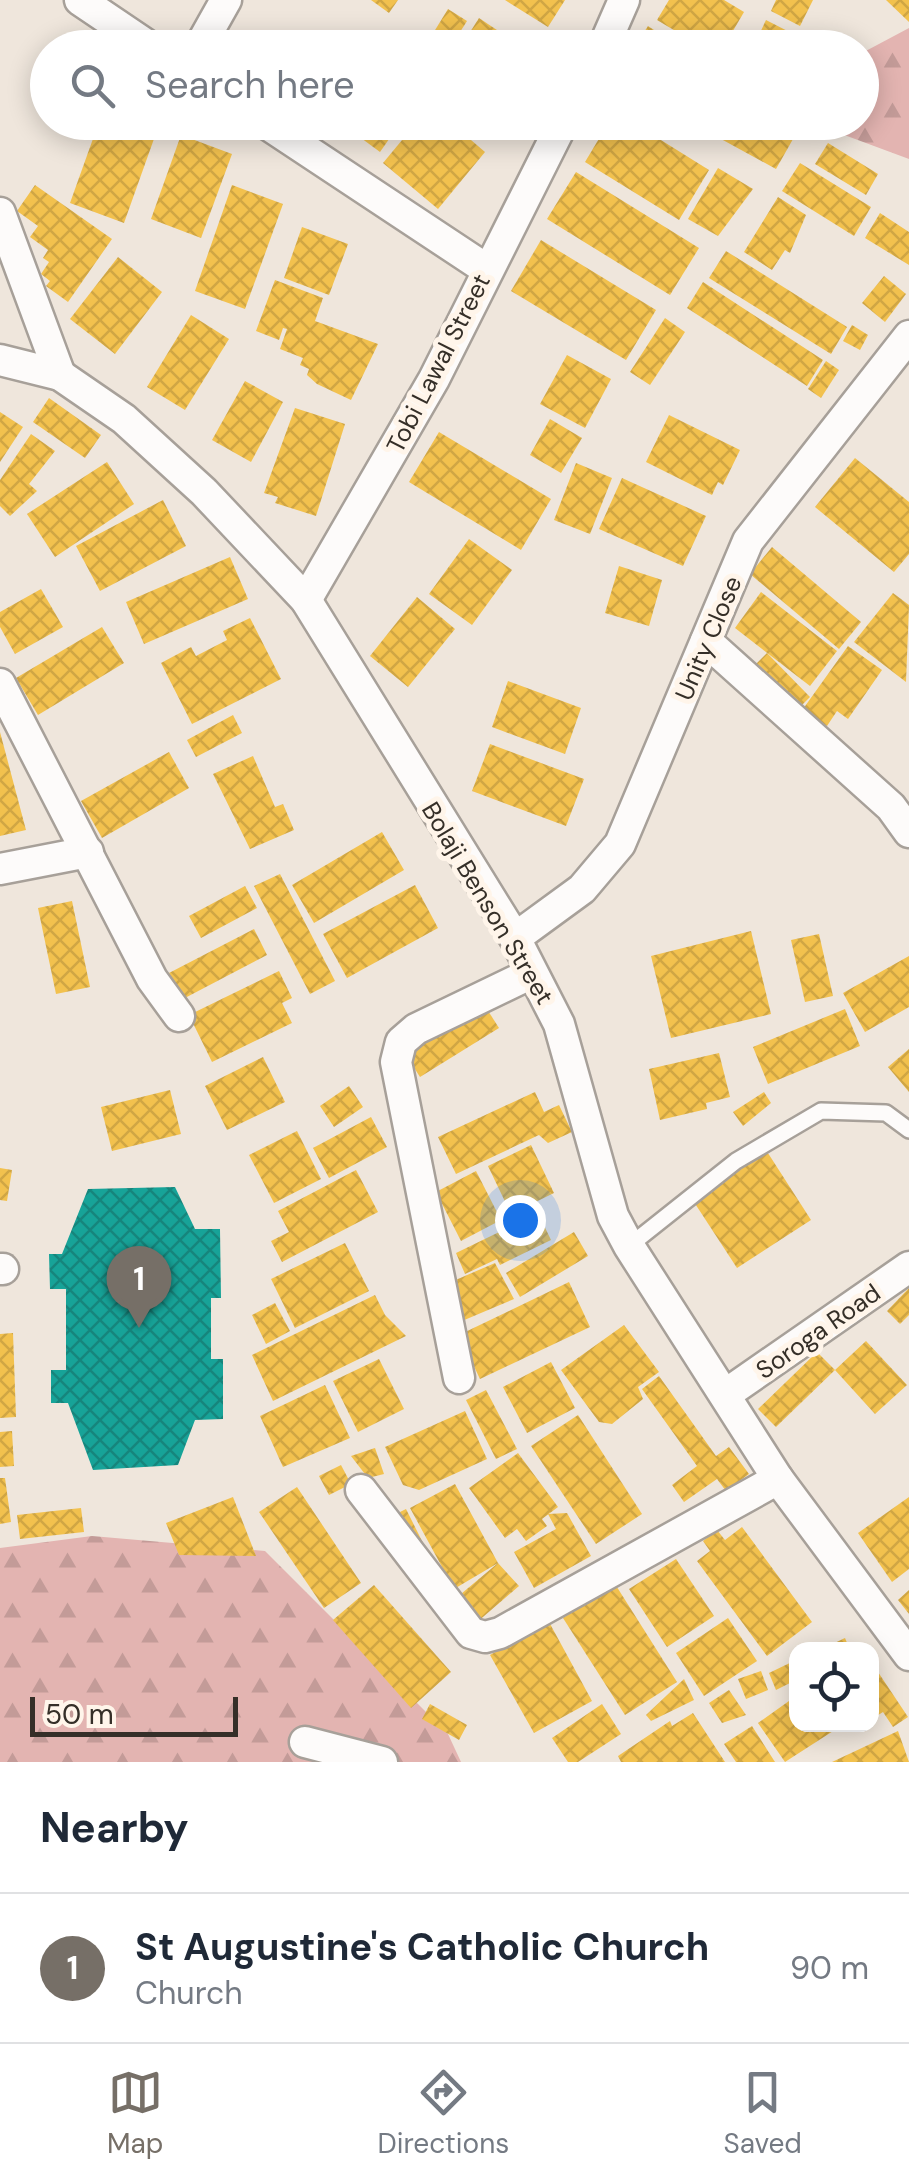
<!DOCTYPE html>
<html lang="en">
<head>
<meta charset="utf-8">
<style>
  :root { --surface:#fff; --page:#f2f2f3; --text:#1f2937; --muted:#747a83; --line:#e0e1e3; --accent:#766f67 }
  body { margin:0; font-family:"DM Sans",sans-serif; background:var(--page); color:var(--text) }
  .controls { position:absolute; right:30px; bottom:30px; display:grid; overflow:hidden; border-radius:20px; box-shadow:0 5px 25px #0003 }
  .controls button { width:90px; height:90px; display:grid; place-items:center; padding:0; border:0; border-bottom:2px solid var(--line); background:var(--surface); color:var(--text); font:50px sans-serif }
  .scale { position:absolute; left:30px; bottom:25px; width:208px; box-sizing:border-box; padding-left:10px; border:5px solid #352f28; border-top:0; font-size:28px; line-height:35px; white-space:nowrap; color:#352f28; -webkit-text-stroke:8px #fff5ea; paint-order:stroke }
  .you { position:absolute; left:520px; top:1220px; width:35px; height:35px; margin:-25px; border:8px solid #fff; border-radius:50%; background:#1a73e8; box-shadow:0 0 0 15px #1a73e833 }
  .badge { display:grid; place-items:center; width:65px; height:65px; border-radius:50%; background:var(--accent); color:#fff; font-size:32px; font-weight:700 }
  .pin { position:absolute; translate:-50% -82px; filter:drop-shadow(0 2px 5px #0008) }
  .pin::after { content:''; position:absolute; top:52px; width:35px; height:30px; background:inherit; clip-path:polygon(0 0,100% 0,50% 100%) }
  .list { margin:0; padding:0; list-style:none }
  h2 { display:flex; justify-content:space-between; align-items:center; height:130px; margin:0; padding:0 40px; font-size:42px }
  h2 small { font-size:32px; font-weight:400; color:var(--muted) }
  .list li { display:grid; grid-template-columns:65px 1fr auto; gap:30px; align-items:center; box-sizing:border-box; height:150px; padding:0 40px; border-top:2px solid var(--line) }
  .list b { display:block; font-size:38px; white-space:nowrap }
  .list p { margin:0; font-size:32px; white-space:nowrap; color:var(--muted) }
  .list em { font-size:32px; font-style:normal; color:var(--muted) }
  .icon { flex:none; width:55px; height:55px; fill:none; stroke:currentColor; stroke-width:2; stroke-linecap:round; stroke-linejoin:round }
  .map { position:relative; flex:none; width:909px; height:1762px; overflow:hidden }
  .search { position:absolute; background:var(--surface); box-shadow:0 5px 25px #0003; left:30px; right:30px; top:30px; height:110px; display:flex; align-items:center; gap:25px; box-sizing:border-box; padding:0 35px; border-radius:55px; color:var(--muted); font-size:38px }
  .sheet { height:280px; background:var(--surface) }
  nav { display:flex; justify-content:space-around; align-items:center; box-sizing:border-box; height:140px; border-top:2px solid var(--line); background:var(--surface); font-size:28px; color:var(--muted) }
  nav a { display:grid; justify-items:center; gap:5px }
  nav .on { color:var(--accent) }
  .map>svg:first-child { display:block }
  .forest { fill:url(#forest-firs) }
  .homes { fill:url(#homes-cross-hatch) }
  .public { fill:url(#public-cross-hatch) }
  .lines { fill:none; stroke-linecap:round; stroke-linejoin:round }
  .lane-casing { stroke:#a7a099; stroke-width:20 }
  .street-casing { stroke:#a7a099; stroke-width:35 }
  .lane { stroke:#fdfbfa; stroke-width:15 }
  .street { stroke:#fdfbfa; stroke-width:30 }
  .labels { text-anchor:middle; stroke-width:10; stroke-linejoin:round; paint-order:stroke }
  .street-label { font-size:25px; fill:#352f28; stroke:#fff5ea }
</style>
</head>
<body>
<div class="map">
<svg width="909" height="1762" viewBox="0 0 909 1762">
  <defs>
    <pattern id="forest-firs" width="22" height="20" patternUnits="userSpaceOnUse" patternTransform="scale(2.5)"><rect width="22" height="20" fill="#e3b4b1"/><path d="M5 1l3.5 6h-7zM16 11l3.5 6h-7z" fill="#c39b98"/></pattern>
    <pattern id="homes-cross-hatch" width="8" height="8" patternUnits="userSpaceOnUse" patternTransform="scale(2.5)"><rect width="8" height="8" fill="#f2c14e"/><path d="M0 0l8 8M0 8l8-8" fill="none" stroke="#d0a644"/></pattern>
    <pattern id="public-cross-hatch" width="8" height="8" patternUnits="userSpaceOnUse" patternTransform="scale(2.5)"><rect width="8" height="8" fill="#17a398"/><path d="M0 0l8 8M0 8l8-8" fill="none" stroke="#16857c"/></pattern>
  </defs>
  <rect width="100%" height="100%" fill="#efe6dc"/>
  <!-- forest -->
  <g class="forest">
    <path d="M909,28V159L812,123L862,122V53Z"/>
    <path d="M92,1536L265,1551L448,1734L461,1762H0V1548Z"/>
  </g>
  <!-- homes -->
  <g class="homes">
    <path d="M371,0H398L389,13Z"/>
    <path d="M505,0H565L548,27Z"/>
    <path d="M669,0H724L744,12L723,48H704L657,20Z"/>
    <path d="M776,0H813L800,26L771,11Z"/>
    <path d="M886,0H909V22Z"/>
    <path d="M448,9L467,21L450,48H424Z"/>
    <path d="M479,18L524,48H460Z"/>
    <path d="M766,20L805,40L801,48H753Z"/>
    <path d="M648,26L681,48H634Z"/>
    <path d="M99,122H160L124,223L70,203Z"/>
    <path d="M372,122H401L380,152L361,138Z"/>
    <path d="M417,122H450L485,152L438,209L383,163Z"/>
    <path d="M609,122H632L709,170L679,220L585,162Z"/>
    <path d="M690,122H781L797,132L776,169Z"/>
    <path d="M181,135L232,154L201,238L151,219Z"/>
    <path d="M828,143L878,174L866,195L815,164Z"/>
    <path d="M800,163L871,207L854,236L782,191Z"/>
    <path d="M718,168L753,189L718,236L688,219Z"/>
    <path d="M576,172L699,248L670,295L547,219Z"/>
    <path d="M35,185L112,239L68,302L46,286L50,281L41,274L49,262L43,258L48,250L30,237L38,226L17,211Z"/>
    <path d="M232,185L283,204L245,309L195,291Z"/>
    <path d="M778,197L806,215L790,253L785,250L772,270L744,252Z"/>
    <path d="M880,213L909,232V265L865,238Z"/>
    <path d="M302,227L348,244L329,295L284,278Z"/>
    <path d="M541,240L656,310L626,360L511,291Z"/>
    <path d="M726,251L847,327L831,354L709,278Z"/>
    <path d="M118,257L162,292L115,354L70,319Z"/>
    <path d="M884,276L906,294L885,322L862,303Z"/>
    <path d="M275,280L323,298L315,321L378,344L351,400L317,384L307,375L309,369L300,365L303,358L280,349L287,329L283,328L279,340L256,331Z"/>
    <path d="M703,282L823,360L807,386L687,308Z"/>
    <path d="M191,315L229,339L185,410L147,387Z"/>
    <path d="M665,318L685,332L650,385L630,372Z"/>
    <path d="M852,325L868,335L860,350L843,341Z"/>
    <path d="M567,355L611,379L585,428L540,404Z"/>
    <path d="M826,361L839,370L821,398L808,389Z"/>
    <path d="M245,381L283,402L251,462L212,440Z"/>
    <path d="M49,398L101,435L85,458L33,422Z"/>
    <path d="M295,408L345,424L316,516L275,503L278,497L264,493Z"/>
    <path d="M0,412L23,427L0,462Z"/>
    <path d="M669,415L740,450L723,485L718,482L712,495L646,462Z"/>
    <path d="M550,419L582,438L561,473L530,455Z"/>
    <path d="M439,432L551,499L521,550L409,482Z"/>
    <path d="M31,434L55,451L29,484L37,491L10,516L0,506V480Z"/>
    <path d="M855,458L909,502V554L894,572L815,507Z"/>
    <path d="M107,462L134,504L55,557L27,514Z"/>
    <path d="M576,463L612,478L590,534L554,520Z"/>
    <path d="M622,478L706,516L683,566L599,529Z"/>
    <path d="M163,500L186,546L100,591L76,546Z"/>
    <path d="M469,539L512,570L472,625L429,594Z"/>
    <path d="M772,547L861,622L839,649L750,574Z"/>
    <path d="M230,557L248,599L144,644L126,602Z"/>
    <path d="M619,566L662,580L649,626L605,613Z"/>
    <path d="M41,589L63,627L15,654L0,627V612Z"/>
    <path d="M761,592L837,651L810,686L735,628Z"/>
    <path d="M893,593L909,605L906,682L854,642Z"/>
    <path d="M417,597L455,629L408,687L370,656Z"/>
    <path d="M250,618L281,679L192,724L161,663L191,647L196,656L227,640L223,631Z"/>
    <path d="M102,627L124,663L38,715L16,678Z"/>
    <path d="M848,646L882,670L848,719L837,711L827,726L803,709Z"/>
    <path d="M767,653L810,697L798,709L755,665Z"/>
    <path d="M508,681L581,708L565,754L492,727Z"/>
    <path d="M233,715L242,733L196,757L187,740Z"/>
    <path d="M0,732L26,830L0,836Z"/>
    <path d="M490,744L584,779L566,826L472,791Z"/>
    <path d="M169,752L189,788L102,838L81,801Z"/>
    <path d="M253,756L275,807L283,804L294,830L250,849L213,774Z"/>
    <path d="M382,832L404,870L314,923L292,885Z"/>
    <path d="M280,874L335,981L310,994L254,886Z"/>
    <path d="M415,885L438,928L347,978L323,934Z"/>
    <path d="M245,886L257,908L201,938L189,916Z"/>
    <path d="M72,901L90,987L56,994L38,908Z"/>
    <path d="M254,929L267,955L183,999L169,973Z"/>
    <path d="M751,931L771,1014L671,1038L651,956Z"/>
    <path d="M819,934L833,996L805,1002L791,940Z"/>
    <path d="M909,956V1007L865,1032L843,993Z"/>
    <path d="M279,971L292,998L282,1003L292,1023L212,1062L189,1015Z"/>
    <path d="M485,1006L499,1028L420,1077L406,1055Z"/>
    <path d="M845,1009L860,1046L768,1084L753,1047Z"/>
    <path d="M909,1049V1092L888,1067Z"/>
    <path d="M719,1053L730,1097L706,1103L707,1109L660,1120L649,1069Z"/>
    <path d="M263,1057L285,1102L227,1130L205,1086Z"/>
    <path d="M349,1086L363,1107L334,1127L320,1106Z"/>
    <path d="M170,1090L181,1134L112,1151L101,1107Z"/>
    <path d="M535,1092L544,1112L559,1105L572,1132L548,1143L539,1135L456,1174L438,1137Z"/>
    <path d="M764,1092L771,1103L743,1126L733,1112Z"/>
    <path d="M371,1117L387,1147L329,1178L313,1148Z"/>
    <path d="M297,1131L321,1179L274,1203L249,1155Z"/>
    <path d="M531,1145L554,1193L511,1214L488,1166Z"/>
    <path d="M766,1150L811,1220L737,1268L692,1199Z"/>
    <path d="M0,1168L12,1170L7,1201L0,1200Z"/>
    <path d="M356,1170L378,1212L282,1262L271,1241L289,1232L278,1211Z"/>
    <path d="M476,1171L501,1220L461,1241L436,1192Z"/>
    <path d="M538,1213L551,1240L500,1265L497,1259L465,1274L456,1253Z"/>
    <path d="M574,1232L588,1256L520,1297L506,1273Z"/>
    <path d="M345,1243L369,1291L295,1328L271,1279Z"/>
    <path d="M495,1263L514,1299L462,1321L444,1285Z"/>
    <path d="M569,1282L590,1327L480,1379L459,1335Z"/>
    <path d="M909,1288V1315L900,1324L887,1311Z"/>
    <path d="M375,1295L385,1315L406,1336L273,1401L252,1355Z"/>
    <path d="M275,1303L290,1331L266,1344L252,1315Z"/>
    <path d="M624,1325L659,1372L638,1387L643,1399L612,1424L599,1422L561,1370Z"/>
    <path d="M13,1333L16,1417L0,1418V1334Z"/>
    <path d="M866,1341L907,1385L875,1414L835,1370L776,1427L758,1409L817,1352L835,1370Z"/>
    <path d="M379,1359L404,1409L358,1432L333,1381Z"/>
    <path d="M551,1362L575,1408L527,1433L503,1387Z"/>
    <path d="M659,1376L716,1456L729,1447L749,1474L726,1491L717,1479L684,1502L672,1485L697,1466L642,1389Z"/>
    <path d="M325,1385L350,1438L283,1467L260,1416Z"/>
    <path d="M486,1390L517,1449L496,1459L466,1400Z"/>
    <path d="M465,1411L487,1459L419,1490L403,1485L385,1447Z"/>
    <path d="M578,1415L642,1514L596,1544L531,1446Z"/>
    <path d="M12,1431L14,1466L0,1467V1432Z"/>
    <path d="M375,1448L384,1474L368,1478L351,1456Z"/>
    <path d="M518,1453L558,1507L542,1519L547,1526L526,1541L517,1529L505,1538L469,1488Z"/>
    <path d="M341,1465L351,1484L329,1495L319,1476Z"/>
    <path d="M0,1478H5L11,1522L0,1524Z"/>
    <path d="M455,1484L498,1563L519,1586L476,1623L455,1599L498,1563L454,1589L410,1508Z"/>
    <path d="M297,1487L361,1583L324,1608L259,1512Z"/>
    <path d="M233,1497L256,1556L179,1555L166,1523Z"/>
    <path d="M909,1497V1569L892,1582L858,1533Z"/>
    <path d="M81,1508L84,1532L20,1539L17,1515Z"/>
    <path d="M406,1509L425,1547L415,1551L396,1514Z"/>
    <path d="M567,1513L591,1556L534,1588L514,1552L556,1529L548,1514Z"/>
    <path d="M742,1527L812,1622L767,1656L697,1561L710,1551L703,1541L717,1530L725,1540Z"/>
    <path d="M676,1559L714,1616L667,1647L629,1589Z"/>
    <path d="M615,1584L677,1682L625,1715L563,1618Z"/>
    <path d="M374,1585L451,1672L411,1708L333,1620Z"/>
    <path d="M909,1590V1614L898,1600Z"/>
    <path d="M728,1618L757,1661L704,1696L676,1653Z"/>
    <path d="M549,1622L592,1701L534,1733L490,1655Z"/>
    <path d="M845,1638L850,1650H820Z"/>
    <path d="M796,1660V1680L776,1690L769,1673Z"/>
    <path d="M872,1663L908,1717L893,1727L883,1712L875,1717L872,1713Z"/>
    <path d="M761,1671L768,1690L746,1699L738,1679Z"/>
    <path d="M684,1679L694,1700L651,1721L646,1715Z"/>
    <path d="M729,1690L746,1715L722,1723L709,1703Z"/>
    <path d="M796,1696V1724H844L785,1762L758,1723Z"/>
    <path d="M430,1704L467,1725L459,1740L422,1719Z"/>
    <path d="M602,1704L621,1734L578,1762H568L552,1738Z"/>
    <path d="M693,1713L725,1762H621L618,1756L670,1721L672,1726Z"/>
    <path d="M752,1726L775,1762H736L724,1744Z"/>
    <path d="M898,1731L909,1762H832Z"/>
  </g>
  <!-- public -->
  <path class="public" d="M175,1187L195,1229H220L221,1298H211V1359H223V1419L195,1420L178,1465L93,1470L68,1403H51V1370H66V1289H50L49,1254H62L88,1189Z"/>
  <g class="lines">
    <!-- lane casing -->
    <g class="lane-casing">
      <path id="lane" d="M629,1246L736,1161L821,1111L886,1113L909,1130"/>
    </g>
    <!-- street casing -->
    <g class="street-casing">
      <g id="street">
        <path d="M80,0L151,48"/>
        <path d="M199,48L226,0"/>
        <path d="M603,48L624,0"/>
        <path d="M264,122L486,269"/>
        <path d="M0,213L60,375"/>
        <path d="M0,360L60,375L124,419L204,492L306,600L515,938L559,1024L613,1216L629,1246L778,1479L909,1655"/>
        <path d="M306,600L434,379L563,122"/>
        <path d="M706,641L891,807L909,832"/>
        <path d="M0,684L152,979L179,1016"/>
        <path d="M0,869L88,852"/>
        <path d="M515,938L582,889L620,844L748,541L909,336"/>
        <path d="M0,1269H3"/>
        <path d="M459,1378L396,1062L401,1042L416,1029L532,973"/>
        <path d="M726,1394L909,1267"/>
        <path d="M361,1490L471,1633L485,1637L500,1633L778,1479"/>
        <path d="M305,1742L382,1762"/>
      </g>
    </g>
    <!-- lane -->
    <use href="#lane" class="lane"/>
    <!-- street -->
    <use href="#street" class="street"/>
  </g>
  <g class="labels">
    <!-- street labels -->
    <g class="street-label">
      <text transform="translate(438 363) rotate(-63)" y="9">Tobi Lawal Street</text>
      <text transform="translate(708 638) rotate(-67)" y="9">Unity Close</text>
      <text transform="translate(488 903) rotate(59)" y="9">Bolaji Benson Street</text>
      <text transform="translate(818 1331) rotate(-35)" y="9">Soroga Road</text>
    </g>
  </g>
</svg>
<div class="controls">
<button><svg class="icon" aria-label="locate" viewBox="0 0 24 24"><circle cx="12" cy="12" r="6"/><path d="M12 2v4M12 18v4M2 12h4M18 12h4"/></svg></button>
</div>
<div class="scale">50 m</div>
<div class="you"></div>
<div class="pin badge" style="left:139px;top:1328px">1</div>
<div class="search"><svg class="icon" aria-label="search" viewBox="0 0 24 24"><circle cx="10" cy="10" r="6"/><path d="M15 15l6 6"/></svg>Search here</div>
</div>
<section class="sheet">
<h2>Nearby<small></small></h2>
<ul class="list">
<li><span class="badge">1</span><div><b>St Augustine's Catholic Church</b><p>Church</p></div><em>90 m</em></li>
</ul>
</section>
<nav>
<a class="on"><svg class="icon" aria-label="map" viewBox="0 0 24 24"><path d="M3 6l6-2 6 2 6-2v14l-6 2-6-2-6 2zM9 4v14M15 6v14"/></svg>Map</a>
<a><svg class="icon" aria-label="directions" viewBox="0 0 24 24"><path d="M12 3l9 9-9 9-9-9zM9 14v-3h6M13 9l2 2-2 2"/></svg>Directions</a>
<a><svg class="icon" aria-label="saved" viewBox="0 0 24 24"><path d="M7 4h10v16l-5-4-5 4z"/></svg>Saved</a>
</nav>
</body>
</html>
